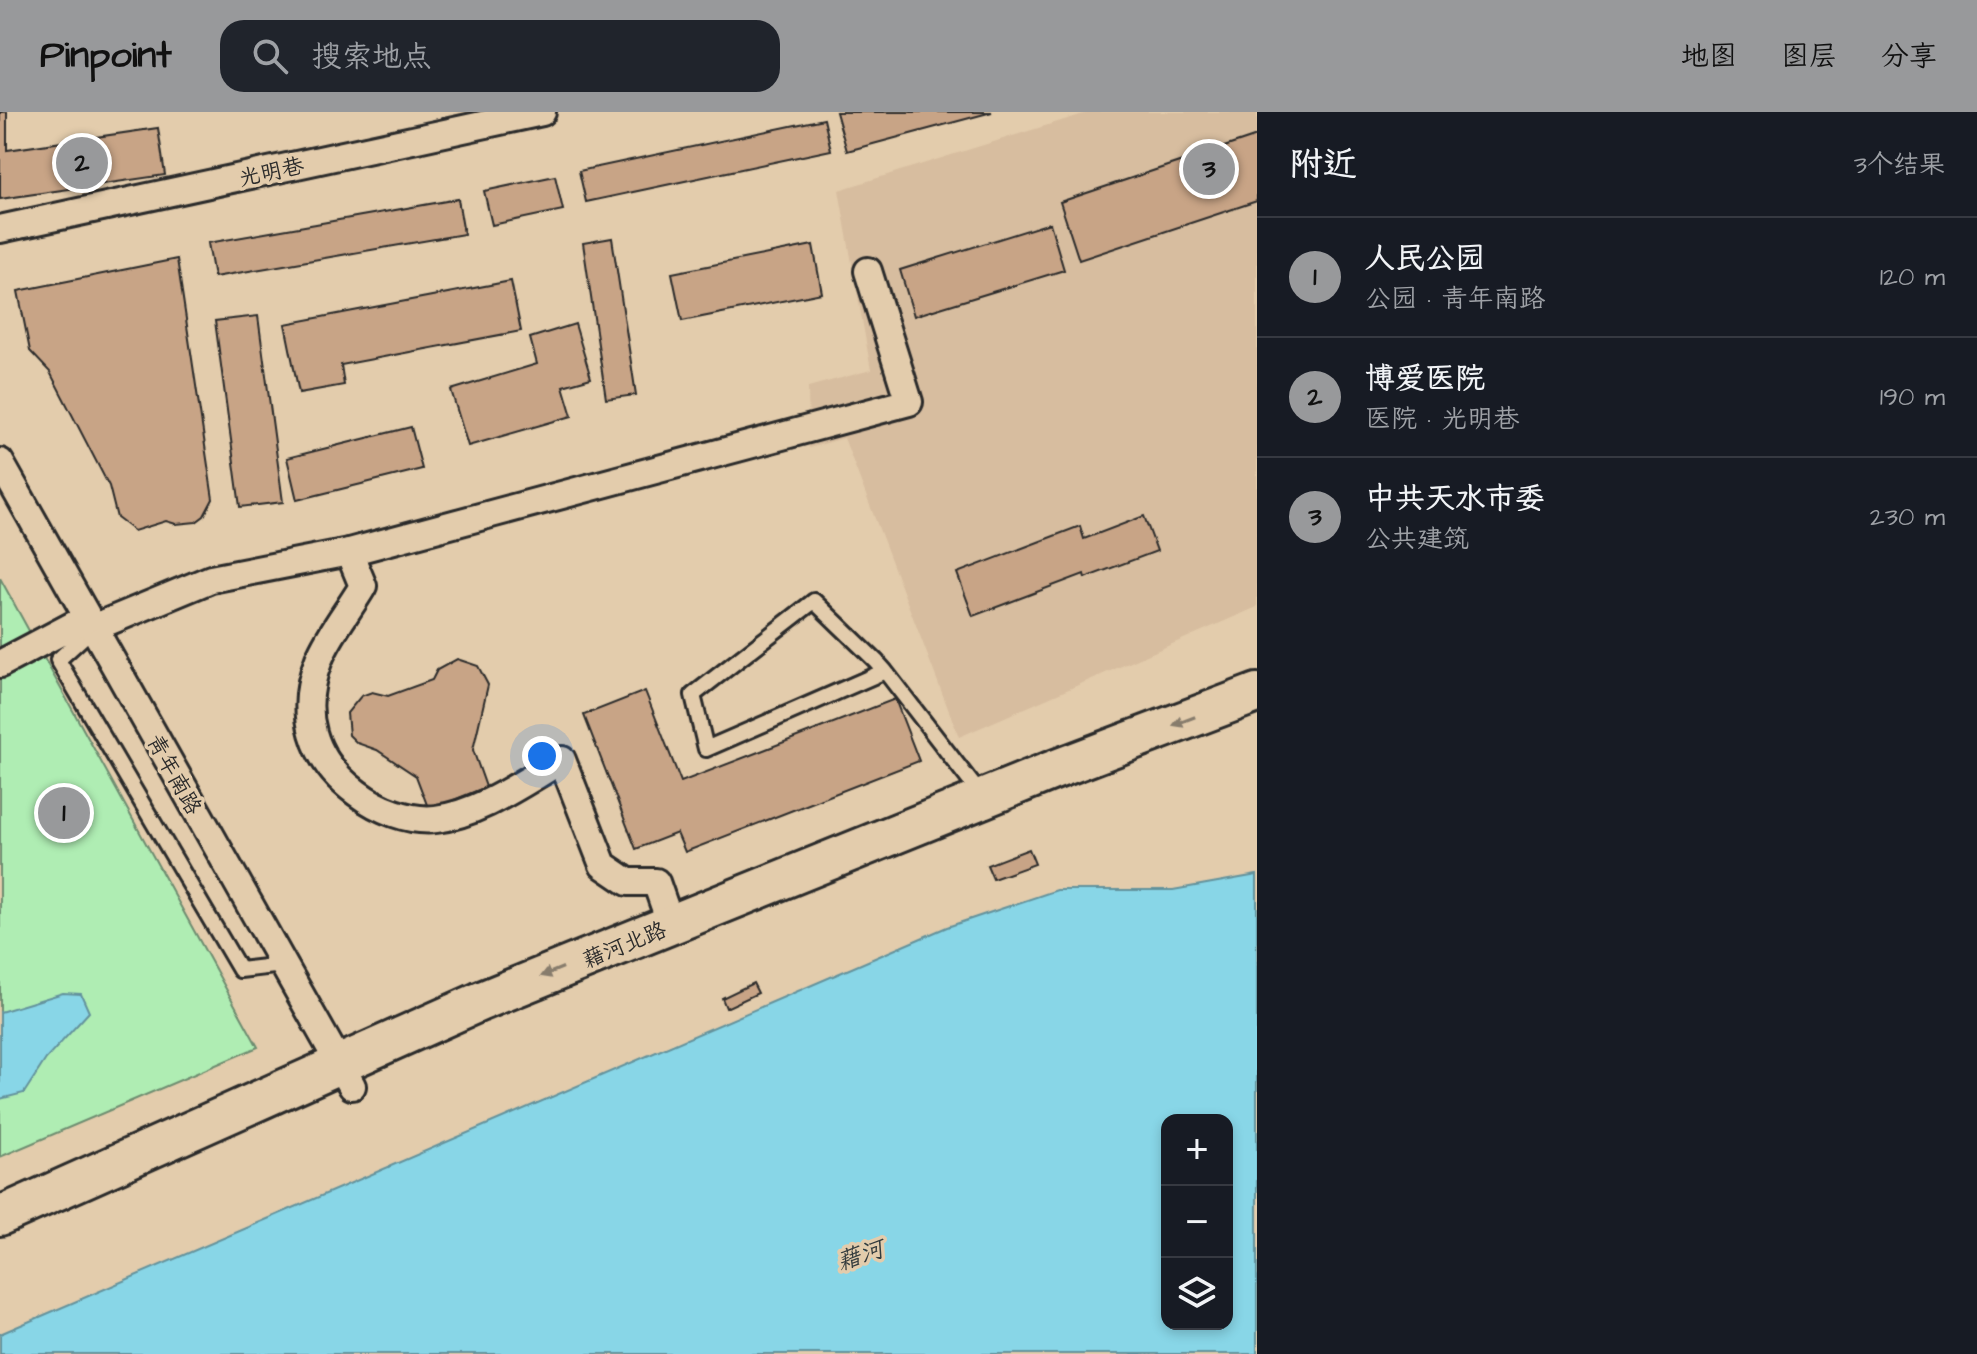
<!DOCTYPE html>
<html lang="zh">
<head>
<meta charset="utf-8">
<style>
  :root { --surface:#171b24; --page:#20242c; --text:#f1f3f6; --muted:#9ea1a6; --line:#363941; --accent:#98999b }
  body { margin:0; font-family:"Architects Daughter","LXGW WenKai TC",sans-serif; background:var(--page); color:var(--text) }
  .controls { position:absolute; right:24px; bottom:24px; display:grid; overflow:hidden; border-radius:16px; box-shadow:0 4px 12px #0003 }
  .controls button { width:72px; height:72px; display:grid; place-items:center; padding:0; border:0; border-bottom:2px solid var(--line); background:var(--surface); color:var(--text); font:40px sans-serif }
  .you { position:absolute; left:542px; top:644px; width:28px; height:28px; margin:-20px; border:6px solid #fff; border-radius:50%; background:#1a73e8; box-shadow:0 0 0 12px #1a73e833 }
  .badge { display:grid; place-items:center; width:52px; height:52px; border-radius:50%; background:var(--accent); color:#111; font-size:26px; font-weight:700 }
  .pin { position:absolute; translate:-50% -50%; border:4px solid #fff; box-shadow:0 2px 8px #0006 }
  .list { margin:0; padding:0; list-style:none }
  h2 { display:flex; justify-content:space-between; align-items:center; height:104px; margin:0; padding:0 32px; font-size:34px }
  h2 small { font-size:26px; font-weight:400; color:var(--muted) }
  .list li { display:grid; grid-template-columns:52px 1fr auto; gap:24px; align-items:center; box-sizing:border-box; height:120px; padding:0 32px; border-top:2px solid var(--line) }
  .list b { display:block; font-size:30px; white-space:nowrap }
  .list p { margin:0; font-size:26px; white-space:nowrap; color:var(--muted) }
  .list em { font-size:26px; font-style:normal; color:var(--muted) }
  .icon { flex:none; width:44px; height:44px; fill:none; stroke:currentColor; stroke-width:2; stroke-linecap:round; stroke-linejoin:round }
  .map { position:relative; flex:none; width:1257px; height:1242px; overflow:hidden }
  header { display:flex; align-items:center; gap:48px; box-sizing:border-box; height:112px; padding:0 40px; background:var(--accent); color:#111 }
  header strong { font-size:38px }
  nav { display:flex; gap:44px; margin-inline-start:auto; font-size:28px }
  .search { width:560px; height:72px; background:var(--page); display:flex; align-items:center; gap:20px; box-sizing:border-box; padding:0 28px; border-radius:24px; color:var(--muted); font-size:30px }
  main { display:flex }
  aside { flex:1; background:var(--surface) }
  .map>svg:first-child { display:block }
  .built { fill:#d7bd9f }
  .green { fill:#afedb3; stroke:#6d8c6f; stroke-width:2 }
  .water { fill:#88d6e7; stroke:#63929c; stroke-width:2; fill-rule:evenodd }
  .building { fill:#c8a486; stroke:#2b2b2b; stroke-width:2 }
  .lines { fill:none; stroke-linecap:round; stroke-linejoin:round }
  .lane-casing { stroke:#2b2b2b; stroke-width:20 }
  .street-casing { stroke:#2b2b2b; stroke-width:32 }
  .secondary-casing { stroke:#2b2b2b; stroke-width:44 }
  .lane { stroke:#e3ccac; stroke-width:14 }
  .street { stroke:#e3ccac; stroke-width:26 }
  .secondary { stroke:#e3ccac; stroke-width:38 }
  .oneway { fill:#877c6c }
  .labels { text-anchor:middle; stroke-width:7; stroke-linejoin:round; paint-order:stroke }
  .street-label { font-size:22px; fill:#2b2b2b; stroke:#e3ccac }
  .water-label { font-size:24px; font-style:italic; fill:#343c3e; stroke:#e3ccac }
</style>
</head>
<body>
<header>
<strong>Pinpoint</strong>
<div class="search"><svg class="icon" aria-label="search" viewBox="0 0 24 24"><circle cx="10" cy="10" r="6"/><path d="M15 15l6 6"/></svg>搜索地点</div>
<nav><a>地图</a><a>图层</a><a>分享</a></nav>
</header>
<main>
<div class="map">
<svg width="1257" height="1242" viewBox="0 0 1257 1242">
  <rect width="100%" height="100%" fill="#e3ccac"/>
  <filter id="ink" filterUnits="userSpaceOnUse"><feTurbulence type="fractalNoise" baseFrequency=".0125" numOctaves="2"/><feDisplacementMap in="SourceGraphic" scale="16" xChannelSelector="R" yChannelSelector="G"/><feConvolveMatrix kernelMatrix="1 2 1 2 8 2 1 2 1" color-interpolation-filters="sRGB"/></filter>
  <g filter="url(#ink)">
    <!-- built -->
    <path class="built" d="M1090,0H1257V495L959,625L844,326L809,336L808,275L871,258L839,78Z"/>
    <!-- green -->
    <path class="green" d="M0,466L258,935L0,1045Z"/>
    <!-- water -->
    <g class="water">
      <path d="M1257,763V1242H0V1222L947,815L1057,778H1173ZM1227,1008V1212H1167V1008Z"/>
      <path d="M63,881L81,882L89,900L46,947L24,981L0,987V900Z"/>
    </g>
    <!-- building -->
    <g class="building">
      <path d="M0,0H7V38L158,16L165,63L0,87Z"/>
      <path d="M836,0H992L847,39Z"/>
      <path d="M824,7L831,38L586,90L579,59Z"/>
      <path d="M1257,24V89L1079,148L1060,90Z"/>
      <path d="M555,64L563,98L492,113L484,79Z"/>
      <path d="M458,87L464,122L214,165L208,131Z"/>
      <path d="M1050,111L1064,158L914,204L900,158Z"/>
      <path d="M612,126L636,283L606,287L583,131Z"/>
      <path d="M813,133L822,181L682,209L672,161Z"/>
      <path d="M177,147L213,387L204,404L196,410L176,412L166,409L134,419L117,406L109,374L50,260L30,239L18,179Z"/>
      <path d="M511,169L521,219L341,253L344,273L299,281L285,212Z"/>
      <path d="M258,204L283,390L240,395L215,209Z"/>
      <path d="M575,212L591,266L563,274L572,304L468,334L451,278L537,252L530,226Z"/>
      <path d="M411,315L422,357L297,388L287,346Z"/>
      <path d="M1144,404L1157,439L1085,466L1084,462L973,504L957,461L1080,414L1084,427Z"/>
      <path d="M457,547L478,554L488,573L473,638L486,675L429,698L416,664L377,638L357,631L349,623L347,601L361,584L372,580L388,584L432,568L437,558Z"/>
      <path d="M645,579L681,670L895,587L919,649L685,740L677,721L636,737L584,603Z"/>
      <path d="M1029,737L1035,752L993,767L987,753Z"/>
      <path d="M753,871L758,881L726,896L722,886Z"/>
    </g>
    <g class="lines">
      <!-- lane casing -->
      <g class="lane-casing">
        <g id="lane">
          <path d="M93,516L58,548L240,858L283,853"/>
          <path d="M885,559L706,637L693,583L814,489L876,549L885,559L983,686"/>
        </g>
      </g>
      <!-- street casing -->
      <g class="street-casing">
        <g id="street">
          <path d="M0,117L542,0"/>
          <path d="M0,350L352,974"/>
          <path d="M93,516L211,467L349,440"/>
          <path d="M0,552L87,506"/>
          <path d="M671,813L656,770H628L603,753L562,648C523,670 482,701 436,707C409,710 378,697 357,681C312,648 298,600 319,547C329,522 349,498 363,474L349,440L909,290L868,159"/>
        </g>
      </g>
      <!-- secondary casing -->
      <g class="secondary-casing">
        <path id="secondary" d="M0,1104L479,890L1051,659L1257,581"/>
      </g>
      <!-- lane -->
      <use href="#lane" class="lane"/>
      <!-- street -->
      <use href="#street" class="street"/>
      <!-- secondary -->
      <use href="#secondary" class="secondary"/>
    </g>
    <!-- one-way arrows -->
    <defs><path id="oneway-solid" d="M-6-.8H1V-3.2L6.5 0L1 3.2V.8H-6Z" transform="scale(2)"/></defs>
    <g class="oneway">
      <use href="#oneway-solid" transform="translate(1184 609) rotate(159)"/>
      <use href="#oneway-solid" transform="translate(552 860) rotate(158)"/>
    </g>
  </g>
  <g class="labels">
    <!-- street labels -->
    <g class="street-label">
      <text transform="translate(271 59) rotate(-12)" y="8">光明巷</text>
      <text transform="translate(175 662) rotate(61)" y="8">青年南路</text>
      <text transform="translate(624 832) rotate(-22)" y="8">藉河北路</text>
    </g>
    <!-- water labels -->
    <g class="water-label">
      <text transform="translate(860 1143) rotate(-18)" y="8">藉河</text>
    </g>
  </g>
</svg>
<div class="controls">
<button>+</button>
<button>−</button>
<button><svg class="icon" aria-label="layers" viewBox="0 0 24 24"><path d="M12 4l9 5-9 5-9-5zM3 14l9 5 9-5"/></svg></button>
</div>
<div class="you"></div>
<div class="pin badge" style="left:64px;top:701px">1</div>
<div class="pin badge" style="left:82px;top:51px">2</div>
<div class="pin badge" style="left:1209px;top:57px">3</div>
</div>
<aside>
<h2>附近<small>3个结果</small></h2>
<ul class="list">
<li><span class="badge">1</span><div><b>人民公园</b><p>公园 · 青年南路</p></div><em>120 m</em></li>
<li><span class="badge">2</span><div><b>博爱医院</b><p>医院 · 光明巷</p></div><em>190 m</em></li>
<li><span class="badge">3</span><div><b>中共天水市委</b><p>公共建筑</p></div><em>230 m</em></li>
</ul>
</aside>
</main>
</body>
</html>
